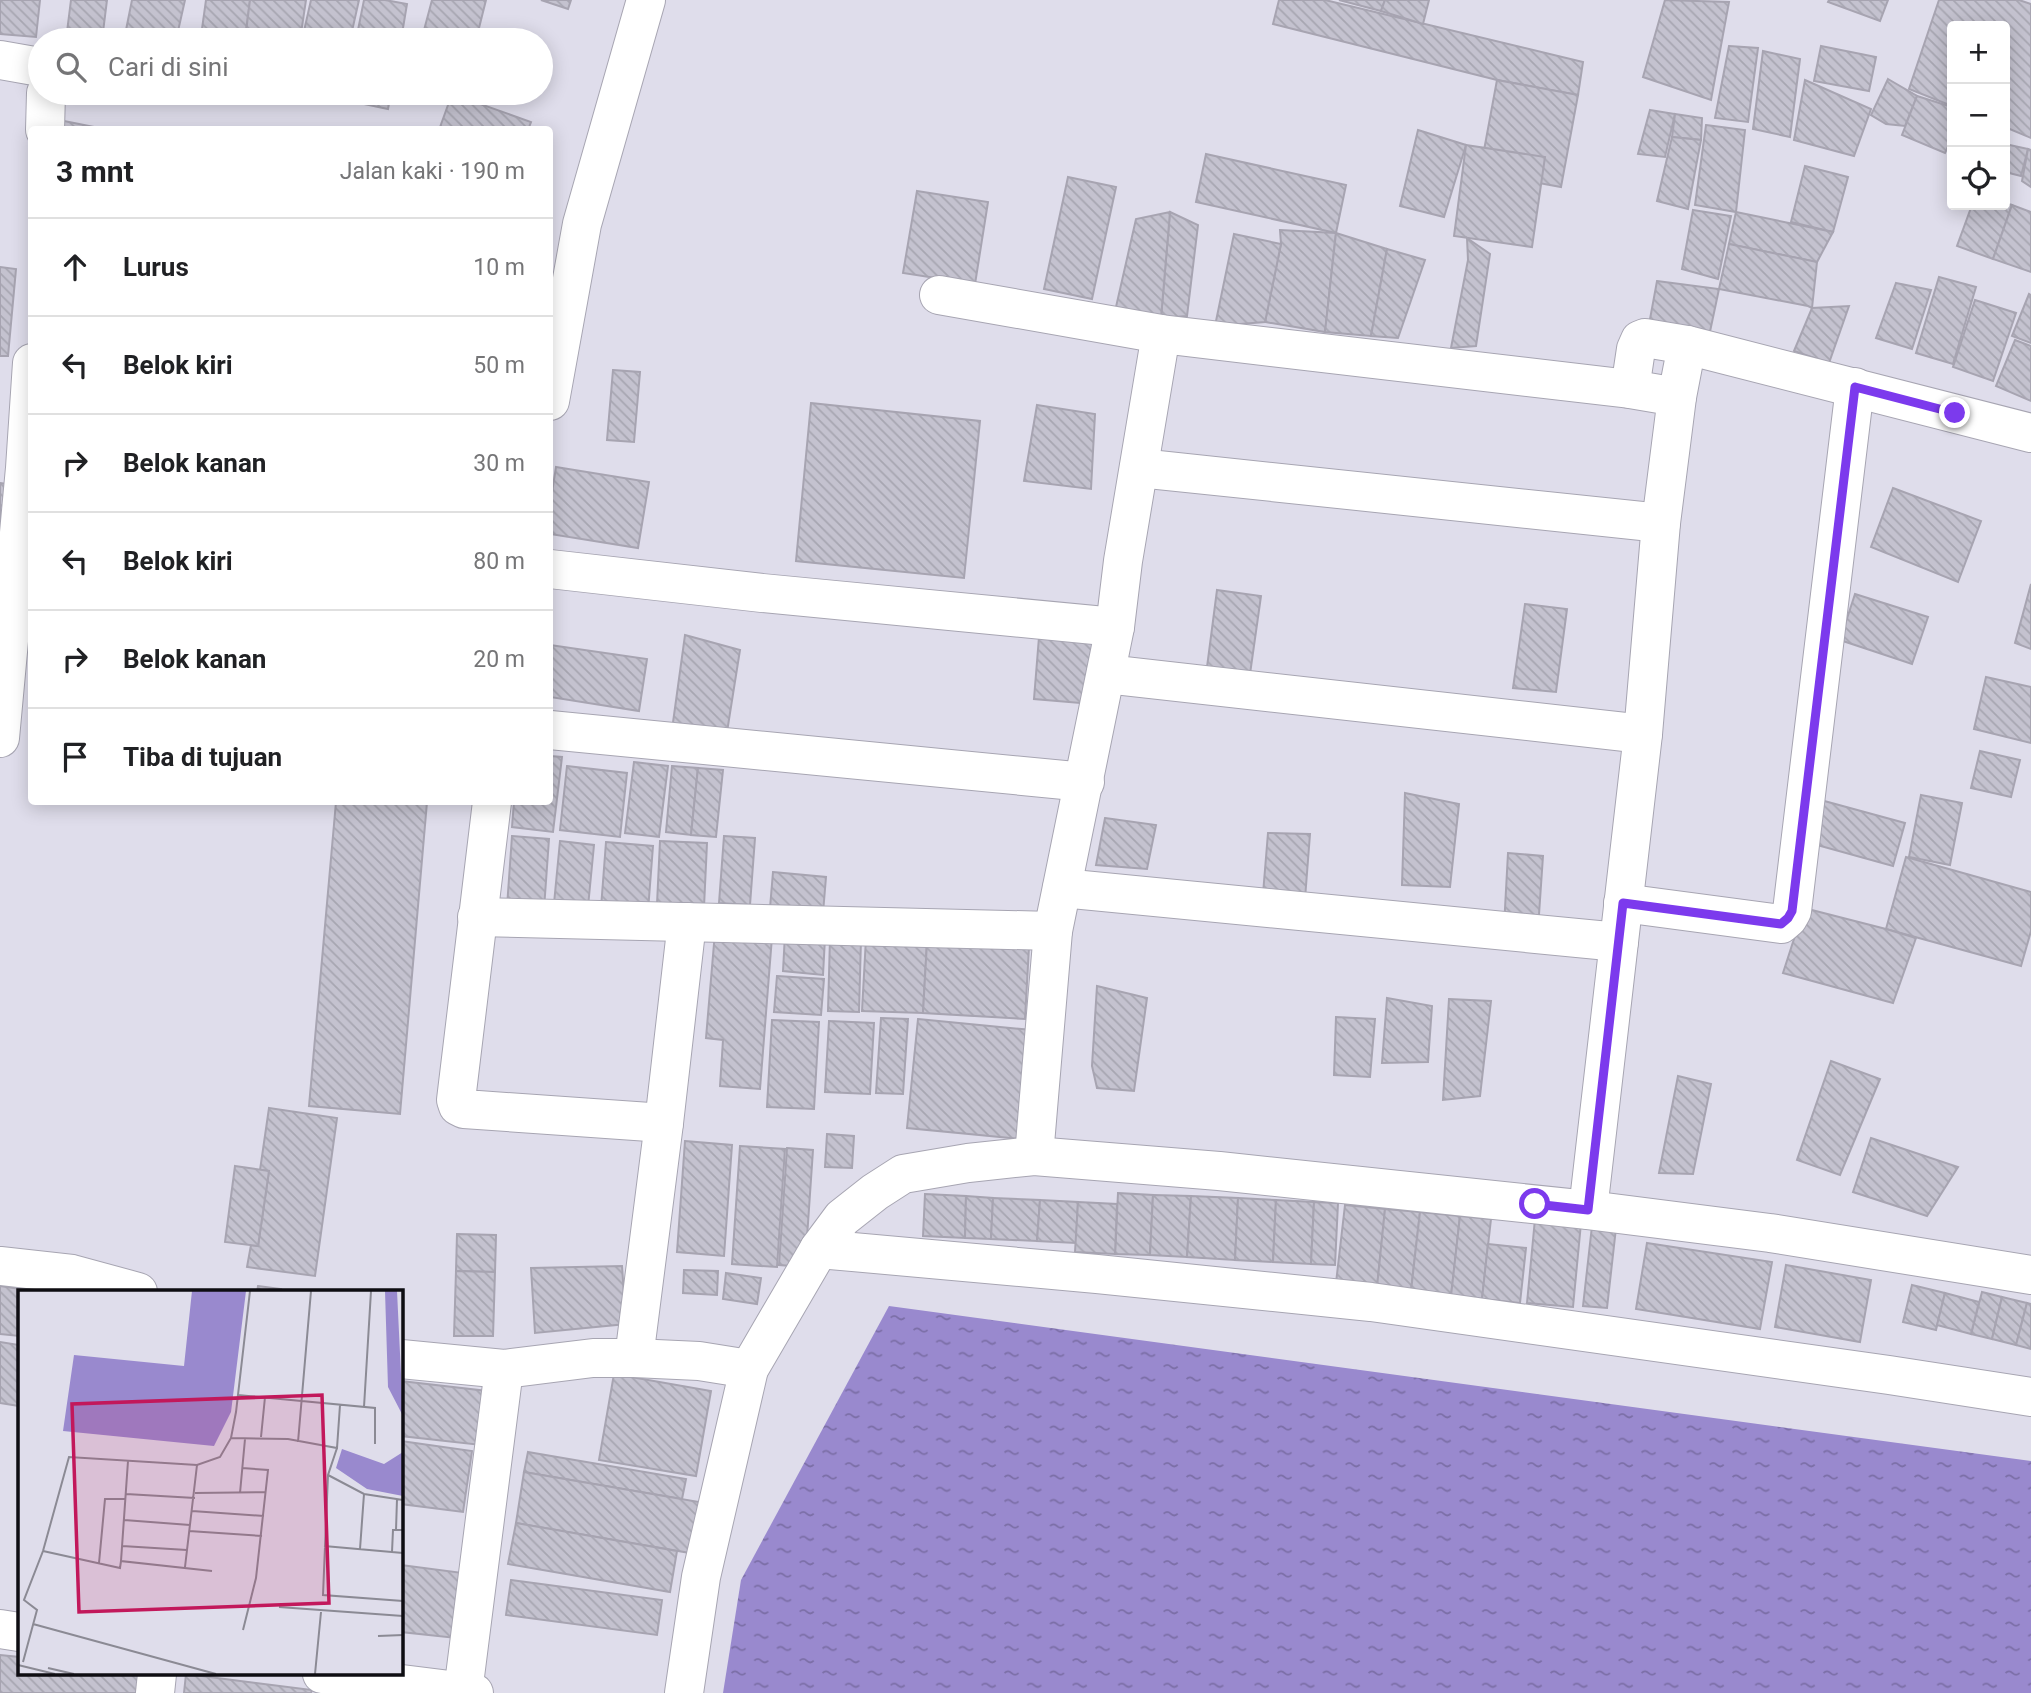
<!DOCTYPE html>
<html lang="id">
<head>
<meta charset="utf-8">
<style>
  :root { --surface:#fff; --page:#f2f2f2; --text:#202124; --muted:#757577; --line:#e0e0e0 }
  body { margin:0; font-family:Roboto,sans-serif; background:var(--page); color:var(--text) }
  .controls { position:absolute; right:21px; top:21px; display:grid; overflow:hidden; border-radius:7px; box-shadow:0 4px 18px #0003 }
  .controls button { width:63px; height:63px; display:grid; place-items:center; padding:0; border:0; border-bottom:2px solid var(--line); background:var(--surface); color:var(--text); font:35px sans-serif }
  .stop { position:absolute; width:21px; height:21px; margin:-16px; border:5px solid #7c3aed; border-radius:50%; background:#fff }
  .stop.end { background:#7c3aed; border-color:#fff; box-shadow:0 2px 7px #0008 }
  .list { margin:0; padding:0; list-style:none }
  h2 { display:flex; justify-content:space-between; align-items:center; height:91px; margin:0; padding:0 28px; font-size:30px }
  h2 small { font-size:23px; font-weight:400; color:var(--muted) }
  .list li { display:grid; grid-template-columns:46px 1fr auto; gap:21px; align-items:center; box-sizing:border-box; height:98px; padding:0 28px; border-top:2px solid var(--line) }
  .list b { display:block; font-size:26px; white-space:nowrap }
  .list em { font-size:23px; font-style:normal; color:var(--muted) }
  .icon { flex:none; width:38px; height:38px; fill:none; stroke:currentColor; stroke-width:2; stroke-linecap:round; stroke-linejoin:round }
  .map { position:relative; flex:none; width:2031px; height:1693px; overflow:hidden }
  .search { position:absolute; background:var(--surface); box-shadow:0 4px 18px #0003; left:28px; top:28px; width:525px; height:77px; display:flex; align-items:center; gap:18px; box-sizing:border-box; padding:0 24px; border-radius:38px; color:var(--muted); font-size:26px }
  .panel { position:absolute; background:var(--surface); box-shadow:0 4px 18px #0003; left:28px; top:126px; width:525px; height:679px; border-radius:7px }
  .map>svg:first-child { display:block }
  .water { fill:url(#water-ripples) }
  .building { fill:url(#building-back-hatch); stroke:#a7a4b1; stroke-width:2 }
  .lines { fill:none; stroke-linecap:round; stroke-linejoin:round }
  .minor-casing { stroke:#a7a5b2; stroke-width:40 }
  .minor { stroke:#fff; stroke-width:38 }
  .route { stroke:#7c3aed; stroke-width:9 }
  .inset-road { fill:none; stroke:#8b8a94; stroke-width:2 }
  .view { fill:#c2185b; fill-opacity:0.15; stroke:#c2185b; stroke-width:3.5 }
  .inset-edge { fill:none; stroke:#0e0d12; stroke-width:3.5 }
</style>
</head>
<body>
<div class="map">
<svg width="2031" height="1693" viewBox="0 0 2031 1693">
  <defs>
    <pattern id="water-ripples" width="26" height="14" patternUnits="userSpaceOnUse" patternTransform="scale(1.75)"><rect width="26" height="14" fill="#9989ce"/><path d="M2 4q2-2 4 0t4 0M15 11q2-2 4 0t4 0" fill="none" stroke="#7b6ea6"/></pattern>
    <pattern id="building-back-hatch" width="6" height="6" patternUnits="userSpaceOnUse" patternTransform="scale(1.75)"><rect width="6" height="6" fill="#c4c2cf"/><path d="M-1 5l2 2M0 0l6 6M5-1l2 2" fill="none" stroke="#a7a6b1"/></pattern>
  </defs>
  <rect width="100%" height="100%" fill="#dfddeb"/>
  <!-- water -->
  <path class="water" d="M889,1306L2031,1461V1693H723L741,1580Z"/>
  <!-- building -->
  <g class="building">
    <path d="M0,0H40L36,37L0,34Z"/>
    <path d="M71,0H107L102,40H66Z"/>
    <path d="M132,0H185L176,40H124Z"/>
    <path d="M206,0H250L245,40L201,36Z"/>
    <path d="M250,0H306L300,40H245Z"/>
    <path d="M311,0H359L350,40H302Z"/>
    <path d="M364,0H385L407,4L401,40H356Z"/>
    <path d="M432,0H486L476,40H447L423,34Z"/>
    <path d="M541,0H571L568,9Z"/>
    <path d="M1279,0H1325L1583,62L1578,95L1497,80L1273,24Z"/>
    <path d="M1339,0H1385L1381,11Z"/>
    <path d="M1385,0H1429L1423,24L1381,11Z"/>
    <path d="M1665,0L1729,2L1711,100L1643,77Z"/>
    <path d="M1829,0H1888L1880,21L1828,2Z"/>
    <path d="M1939,0H2019L2031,4V138L2005,127V26H1952V106L1909,89Z"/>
    <path d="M1729,46L1758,48L1748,122L1715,118Z"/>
    <path d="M1821,46L1876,57L1869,91L1814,81Z"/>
    <path d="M1763,51L1800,59L1790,137L1753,129Z"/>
    <path d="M1888,79L1917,96L1905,126L1886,124L1871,115Z"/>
    <path d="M1497,80L1578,95L1561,187L1480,172Z"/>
    <path d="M1805,80L1871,109L1854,156L1794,140Z"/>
    <path d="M297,93H340L338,103Z"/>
    <path d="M346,93H391L388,109L345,100Z"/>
    <path d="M452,94L531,122L528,130H439Z"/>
    <path d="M1917,96L1952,107V138L1945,153L1902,135Z"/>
    <path d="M1650,110L1675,114L1665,157L1638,154Z"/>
    <path d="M1675,114L1702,118L1701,140L1672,137Z"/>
    <path d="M64,121L109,130H62Z"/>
    <path d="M1706,125L1745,130L1736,212L1695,205Z"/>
    <path d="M1418,130L1466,145L1444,217L1400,206Z"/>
    <path d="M1672,137L1701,140L1688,209L1657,201Z"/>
    <path d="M2005,144L2028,149L2021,176L2005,172Z"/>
    <path d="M1466,145L1545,157L1532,247L1454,236Z"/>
    <path d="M2028,149L2031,150V187L2022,181Z"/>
    <path d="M1206,154L1346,185L1336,233L1196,202Z"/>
    <path d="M1805,166L1848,177L1833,232L1791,222Z"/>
    <path d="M1068,177L1116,187L1092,299L1044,289Z"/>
    <path d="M917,191L988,202L975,284L903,273Z"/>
    <path d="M2005,203L2012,205L1993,259L1957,246L1972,205H2005Z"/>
    <path d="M2012,205L2031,212V272L1993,259Z"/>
    <path d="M1693,210L1731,216L1718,279L1682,269Z"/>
    <path d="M1170,212L1198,225L1187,316L1161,318Z"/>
    <path d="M1170,212L1161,318L1116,307L1136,219Z"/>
    <path d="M1736,212L1833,232L1817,262L1729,244Z"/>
    <path d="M1280,230L1336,233L1325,332L1265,322L1281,244Z"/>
    <path d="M1336,233L1387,249L1371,336L1325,332Z"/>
    <path d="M1234,234L1281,244L1265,322L1215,326Z"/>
    <path d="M1467,238L1490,254L1476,346L1451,348L1468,260Z"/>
    <path d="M1729,244L1817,262L1812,308L1808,306L1719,289Z"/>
    <path d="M1387,249L1425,260L1398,338L1371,336Z"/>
    <path d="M0,267L16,269L8,356H0Z"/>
    <path d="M1939,277L1976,287L1953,364L1916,353Z"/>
    <path d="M1657,281L1719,289L1708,341L1648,330Z"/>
    <path d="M1896,283L1931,290L1912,349L1876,338Z"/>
    <path d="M2029,294L2031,295V343L2012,336Z"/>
    <path d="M1975,300L2016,313L1993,381L1953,367Z"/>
    <path d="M1849,306L1829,363L1794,351L1812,308Z"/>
    <path d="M2015,340L2031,346V401L1996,386Z"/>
    <path d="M613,370L640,372L634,442L607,440Z"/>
    <path d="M811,403L980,421L964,578L796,561Z"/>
    <path d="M1037,405L1095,414L1091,489L1024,481Z"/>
    <path d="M556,467L649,482L638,548L550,534V505Z"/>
    <path d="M0,483L8,484L0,532Z"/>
    <path d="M1893,488L1981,521L1958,582L1871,547Z"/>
    <path d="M2031,584V649L2015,643Z"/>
    <path d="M1217,590L1261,596L1249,681L1206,675Z"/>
    <path d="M1855,594L1928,617L1912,664L1840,640Z"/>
    <path d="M1525,604L1567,609L1556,692L1513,688Z"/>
    <path d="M685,635L740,650L727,732L671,737Z"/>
    <path d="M1039,637L1097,642L1092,704L1034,699Z"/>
    <path d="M550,645L647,659L639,711L550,697Z"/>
    <path d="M1986,677L2031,687V743L1974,729Z"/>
    <path d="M1980,751L2020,760L2011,797L1971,788Z"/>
    <path d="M550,756L562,757L553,832L512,827L514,802H550Z"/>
    <path d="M634,762L668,766L659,837L625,833Z"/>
    <path d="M567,766L627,773L620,837L560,830Z"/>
    <path d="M672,766L698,768L691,835L666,832Z"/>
    <path d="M698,768L723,770L716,837L691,835Z"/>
    <path d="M1405,793L1459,804L1450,887L1402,885Z"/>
    <path d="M1921,795L1962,803L1950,865L1909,857Z"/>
    <path d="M1817,799L1905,823L1893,866L1817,845Z"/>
    <path d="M336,802H427L400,1114L309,1106Z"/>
    <path d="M1105,818L1156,825L1147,869L1096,865Z"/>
    <path d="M1268,833L1310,834L1305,899L1263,894Z"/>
    <path d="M512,836L549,839L544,909L507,907Z"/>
    <path d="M724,836L755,838L750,905L719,903Z"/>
    <path d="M560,841L594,845L587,917L553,914Z"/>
    <path d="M660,841L707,843L704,907L657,904Z"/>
    <path d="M606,842L653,846L648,911L601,908Z"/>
    <path d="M1508,853L1543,856L1538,929L1504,927Z"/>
    <path d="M1906,857L2031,892V931L2021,966L1886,929Z"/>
    <path d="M773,872L826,877L823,913L770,908Z"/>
    <path d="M1804,908L1886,929L1916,938L1893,1003L1783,973Z"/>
    <path d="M715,932L772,937L760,1089L720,1086L723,1040L706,1038Z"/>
    <path d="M785,934L825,938L823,975L783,971Z"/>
    <path d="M830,938L861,939L859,1012L828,1011Z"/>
    <path d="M866,938L927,942L923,1013L862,1011Z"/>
    <path d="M927,942L1029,947L1025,1019L923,1013Z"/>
    <path d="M777,976L824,979L821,1015L774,1012Z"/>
    <path d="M1097,986L1147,998L1134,1091L1097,1088L1092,1066Z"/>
    <path d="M1387,998L1432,1006L1428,1062L1382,1063Z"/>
    <path d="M1449,999L1491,1001L1480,1096L1443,1100Z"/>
    <path d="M1336,1017L1375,1019L1370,1077L1334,1075Z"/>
    <path d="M881,1018L908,1019L903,1094L876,1093Z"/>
    <path d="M918,1019L1032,1030L1020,1139L907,1128Z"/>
    <path d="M772,1020L819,1022L814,1109L767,1107Z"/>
    <path d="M829,1021L874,1023L870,1094L825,1092Z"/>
    <path d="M1831,1061L1880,1079L1840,1175L1797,1160Z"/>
    <path d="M1678,1076L1711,1084L1693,1174L1659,1173Z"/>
    <path d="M269,1108L337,1118L315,1276L247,1267L251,1245L258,1246L269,1171L260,1170Z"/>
    <path d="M827,1134L854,1136L852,1168L825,1167Z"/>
    <path d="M1871,1138L1958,1167L1927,1216L1853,1192Z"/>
    <path d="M685,1141L732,1145L724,1256L677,1252Z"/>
    <path d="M740,1146L785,1149L777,1267L732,1264Z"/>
    <path d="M787,1148L813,1150L805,1267L779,1265Z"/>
    <path d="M235,1166L269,1171L258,1246L225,1242Z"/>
    <path d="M1118,1193L1153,1195L1150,1255L1115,1254Z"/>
    <path d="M925,1194L966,1196L965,1238L923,1236Z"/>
    <path d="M1153,1195L1191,1196L1187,1257L1150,1255Z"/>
    <path d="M966,1196L993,1198L991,1239L965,1238Z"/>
    <path d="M1191,1196L1238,1198L1235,1260L1187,1257Z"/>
    <path d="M993,1198L1040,1200L1037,1241L991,1239Z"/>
    <path d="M1238,1198L1276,1200L1273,1262L1235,1260Z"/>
    <path d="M1040,1200L1078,1202L1076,1243L1037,1241Z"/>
    <path d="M1276,1200L1314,1202L1311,1264L1273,1262Z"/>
    <path d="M1078,1202L1117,1204L1115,1254L1075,1252Z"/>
    <path d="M1314,1202L1338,1203L1335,1265L1311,1264Z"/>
    <path d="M1345,1205L1385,1209L1377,1287L1336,1283Z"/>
    <path d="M1385,1209L1420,1212L1411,1291L1377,1287Z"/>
    <path d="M1420,1212L1460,1216L1451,1296L1411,1291Z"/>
    <path d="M1460,1216L1491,1219L1482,1299L1451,1296Z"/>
    <path d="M1535,1219L1581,1223L1573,1307L1527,1303Z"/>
    <path d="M1592,1226L1616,1228L1607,1308L1583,1306Z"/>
    <path d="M457,1234L496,1235L495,1272L456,1271Z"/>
    <path d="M1647,1243L1772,1262L1760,1329L1636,1309Z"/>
    <path d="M1488,1244L1526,1248L1520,1303L1482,1299Z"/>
    <path d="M1786,1265L1871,1280L1860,1342L1775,1327Z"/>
    <path d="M622,1266L626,1324L535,1333L531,1268Z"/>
    <path d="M684,1270L718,1271L717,1295L683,1293Z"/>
    <path d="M456,1271L495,1272L493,1336H454Z"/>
    <path d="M726,1273L761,1278L757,1304L723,1299Z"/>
    <path d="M1912,1285L1945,1293L1936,1330L1903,1322Z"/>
    <path d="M0,1286L41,1292H19V1336L0,1334Z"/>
    <path d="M258,1286L281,1289L280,1292H257Z"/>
    <path d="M1982,1292L2002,1297L1992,1339L1971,1334Z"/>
    <path d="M1945,1293L1979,1302L1971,1334L1937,1325Z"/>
    <path d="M2002,1297L2027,1303L2016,1345L1992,1339Z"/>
    <path d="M2027,1303L2031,1304V1349L2016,1345Z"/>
    <path d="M0,1342L19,1345V1406L0,1403Z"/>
    <path d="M614,1374L711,1391L696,1476L599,1460Z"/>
    <path d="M401,1381L487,1391L481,1445L401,1436Z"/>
    <path d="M401,1441L472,1451L463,1512L401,1504Z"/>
    <path d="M528,1452L686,1479L682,1499L524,1472Z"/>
    <path d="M524,1472L699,1502L690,1553L516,1523Z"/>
    <path d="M516,1523L677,1551L670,1592L508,1564Z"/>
    <path d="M401,1565L463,1573L456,1638L401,1632Z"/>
    <path d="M511,1580L662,1600L657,1635L506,1615Z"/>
    <path d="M0,1655L19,1657V1674H145L143,1693H0Z"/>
    <path d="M186,1674L312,1690L311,1693H184Z"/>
  </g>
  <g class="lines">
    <!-- minor casing -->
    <g class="minor-casing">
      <g id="minor">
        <path d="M0,60L40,67"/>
        <path d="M45,130L46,93"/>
        <path d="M939,295L1161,334L1630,389L1677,397L1661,523L1643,734L1588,1210"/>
        <path d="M1630,389L1636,349L1640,340L1645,338L1687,345"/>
        <path d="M1677,397L1687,345L2031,433"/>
        <path d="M550,401L582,224L646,0"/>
        <path d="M1139,468L1661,523"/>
        <path d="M550,569L762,593L1115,627"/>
        <path d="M1106,674L1643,734"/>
        <path d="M550,730L1085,782"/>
        <path d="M0,738L25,468L32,363"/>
        <path d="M492,802L456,1100L458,1106L464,1109L664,1123"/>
        <path d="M1062,888L1619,942"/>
        <path d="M1623,903L1781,924L1788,918L1792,911L1855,387"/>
        <path d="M477,917L1053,931"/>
        <path d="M1034,1156L1053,931L1115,627L1123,561L1161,334"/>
        <path d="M819,1249L1097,1274L1371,1302L1889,1375L2031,1397"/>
        <path d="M0,1266L72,1274L138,1292"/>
        <path d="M634,1358L664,1123L687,922"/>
        <path d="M401,1359L504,1369L593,1358H634L699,1361L749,1369"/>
        <path d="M0,1629L19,1632"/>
        <path d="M322,1674L474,1693"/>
        <path d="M463,1692L504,1369"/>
        <path d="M155,1693L157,1674"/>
        <path d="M684,1693L701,1577L749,1369L819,1249L842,1218L875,1192L903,1174L968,1163L1034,1156L1219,1171L1588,1210L1770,1233L2031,1275"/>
      </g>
    </g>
    <!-- minor -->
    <use href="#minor" class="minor"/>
  </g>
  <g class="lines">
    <!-- route -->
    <path class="route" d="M1535,1204L1588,1210L1623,903L1781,924L1788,918L1792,911L1855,387L1955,413"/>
  </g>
  <!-- overview -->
  <g transform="translate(18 1290)">
    <rect width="385" height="385" fill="#dfddeb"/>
    <path d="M174,1H228L213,122L196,156L45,141L56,65L166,76ZM367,1H379L385,126L370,97ZM324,159L366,174L385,162V206L349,199L318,178Z" fill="#9989ce"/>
    <path class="inset-road" d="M220,105L357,118V154M346,117L353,1M243,147L247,107M213,148L270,149L319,158L322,115M280,152L293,1M319,158L310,185L305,305L385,311M110,171L103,271L194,281M224,178L250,180L238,288L225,340M310,185L346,204L385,210M177,203L248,202M222,203L227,149M108,204L177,208M174,221L246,226M106,230L172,235M378,240L379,209M171,241L244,246M104,256L169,260M306,256L385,263M342,259L346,204M25,261L102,278L103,271M374,262L375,240H385M81,273L87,209H107M167,277L179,175M261,317L385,326M15,334L198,384M360,346L385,345M5,372L19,320L6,310L25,261L51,167L179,175L202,167L213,148L218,122L232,1M0,375L37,384M30,378L56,384M297,384L303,322"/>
    <path class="view" d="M304,105L311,313L61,322L54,114Z"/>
    <rect width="385" height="385" class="inset-edge"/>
  </g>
</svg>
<div class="controls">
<button>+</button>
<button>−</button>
<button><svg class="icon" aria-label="locate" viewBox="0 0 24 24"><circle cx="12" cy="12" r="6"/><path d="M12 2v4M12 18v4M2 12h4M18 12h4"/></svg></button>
</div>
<div class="stop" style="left:1535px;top:1204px"></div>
<div class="stop end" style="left:1955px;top:413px"></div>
<div class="search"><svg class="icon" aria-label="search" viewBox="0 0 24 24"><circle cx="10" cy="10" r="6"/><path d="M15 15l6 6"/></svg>Cari di sini</div>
<section class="panel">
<h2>3 mnt<small>Jalan kaki · 190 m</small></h2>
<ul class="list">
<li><svg class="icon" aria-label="ahead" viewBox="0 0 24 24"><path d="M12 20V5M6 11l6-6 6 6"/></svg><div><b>Lurus</b></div><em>10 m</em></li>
<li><svg class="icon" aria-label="left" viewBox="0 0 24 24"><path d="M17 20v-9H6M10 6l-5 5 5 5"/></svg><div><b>Belok kiri</b></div><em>50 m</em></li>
<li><svg class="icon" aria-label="right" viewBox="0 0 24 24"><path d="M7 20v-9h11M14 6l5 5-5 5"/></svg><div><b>Belok kanan</b></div><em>30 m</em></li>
<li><svg class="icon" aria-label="left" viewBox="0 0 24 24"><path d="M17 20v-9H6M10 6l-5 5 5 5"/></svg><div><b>Belok kiri</b></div><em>80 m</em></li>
<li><svg class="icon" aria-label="right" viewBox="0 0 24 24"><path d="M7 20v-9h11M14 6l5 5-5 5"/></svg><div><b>Belok kanan</b></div><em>20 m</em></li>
<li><svg class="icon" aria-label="arrive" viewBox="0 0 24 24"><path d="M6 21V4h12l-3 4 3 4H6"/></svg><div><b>Tiba di tujuan</b></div></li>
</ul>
</section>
</div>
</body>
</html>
